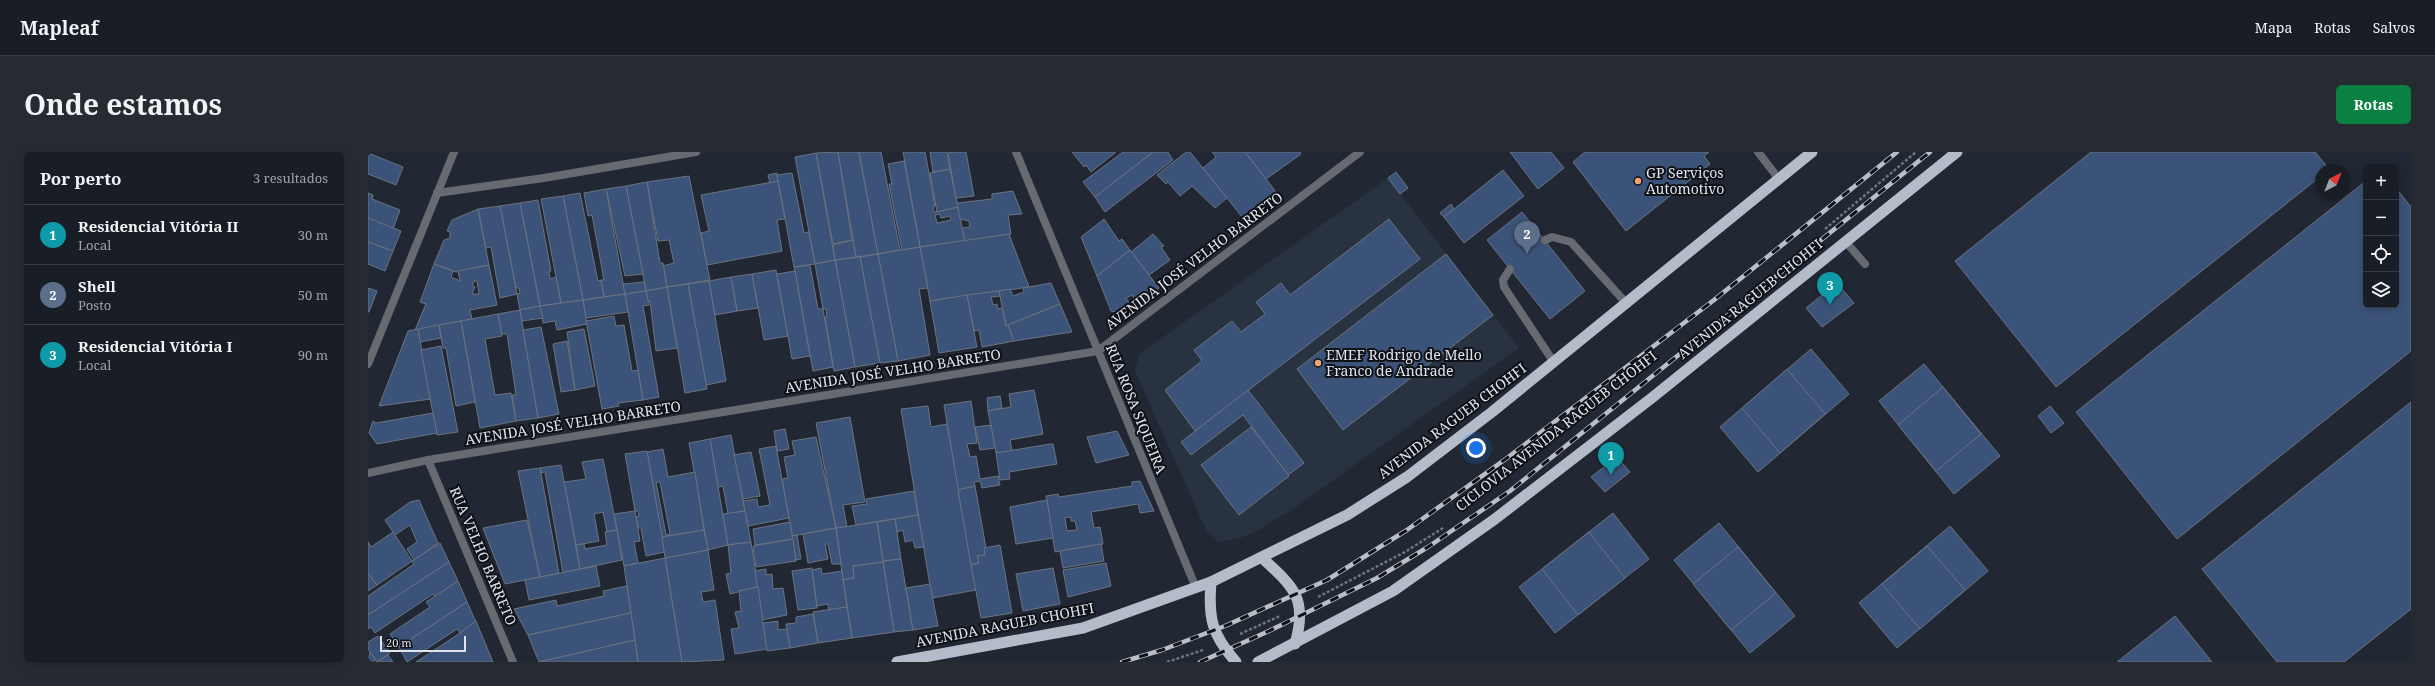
<!DOCTYPE html>
<html lang="pt">
<head>
<meta charset="utf-8">
<style>
  :root { --surface:#191e26; --page:#262b32; --text:#f1f3f6; --muted:#9fa2a7; --line:#373c43; --accent:#0b8043 }
  body { margin:0; font-family:"Noto Serif",serif; background:var(--page); color:var(--text) }
  .controls { position:absolute; right:12px; top:12px; display:grid; overflow:hidden; border-radius:6px; box-shadow:0 2px 10px #0003 }
  .controls button { width:36px; height:36px; display:grid; place-items:center; padding:0; border:0; border-bottom:1px solid var(--line); background:var(--surface); color:var(--text); font:20px sans-serif }
  .compass { position:absolute; left:1947px; top:12px; width:36px; height:36px; border-radius:50%; background:var(--surface); box-shadow:0 2px 10px #0003; rotate:42deg }
  .scale { position:absolute; left:12px; bottom:10px; width:86px; box-sizing:border-box; padding-left:4px; border:2px solid #e0e4ec; border-top:0; font-size:11px; line-height:14px; white-space:nowrap; color:#e0e4ec; -webkit-text-stroke:3px #0e1116; paint-order:stroke }
  .you { position:absolute; left:1108px; top:296px; width:14px; height:14px; margin:-10px; border:3px solid #fff; border-radius:50%; background:#1a73e8; box-shadow:0 0 0 6px #1a73e833 }
  .badge { display:grid; place-items:center; width:26px; height:26px; border-radius:50%; background:var(--accent); color:#fff; font-size:13px; font-weight:700 }
  .pin { position:absolute; translate:-50% -33px; filter:drop-shadow(0 1px 2px #0008) }
  .pin::after { content:''; position:absolute; top:21px; width:14px; height:12px; background:inherit; clip-path:polygon(0 0,100% 0,50% 100%) }
  .list { margin:0; padding:0; list-style:none }
  h2 { display:flex; justify-content:space-between; align-items:center; height:52px; margin:0; padding:0 16px; font-size:17px }
  h2 small { font-size:13px; font-weight:400; color:var(--muted) }
  .list li { display:grid; grid-template-columns:26px 1fr auto; gap:12px; align-items:center; box-sizing:border-box; height:60px; padding:0 16px; border-top:1px solid var(--line) }
  .list b { display:block; font-size:15px; white-space:nowrap }
  .list p { margin:0; font-size:13px; white-space:nowrap; color:var(--muted) }
  .list em { font-size:13px; font-style:normal; color:var(--muted) }
  .icon { flex:none; width:22px; height:22px; fill:none; stroke:currentColor; stroke-width:2; stroke-linecap:round; stroke-linejoin:round }
  .map { position:relative; flex:none; width:2043px; height:510px; overflow:hidden; border-radius:6px }
  header { display:flex; align-items:center; gap:24px; box-sizing:border-box; height:56px; padding:0 20px; background:var(--surface); border-bottom:1px solid var(--line) }
  header strong { font-size:19px }
  nav { display:flex; gap:22px; margin-inline-start:auto; font-size:14px }
  .intro { display:flex; align-items:center; justify-content:space-between; box-sizing:border-box; height:96px; padding:0 24px }
  h1 { margin:0; font-size:28px }
  .button { padding:10px 18px; border-radius:6px; background:var(--accent); color:#fff; font-size:14px; font-weight:700 }
  main { display:flex; gap:24px; padding:0 24px }
  aside { flex:1; background:var(--surface); border-radius:6px; box-shadow:0 2px 10px #0003 }
  .map>svg:first-child { display:block }
  .built { fill:#283241 }
  .building { fill:#3c5379; stroke:#6b7381; fill-rule:evenodd }
  .lines { fill:none; stroke-linecap:round; stroke-linejoin:round }
  .path { stroke:#6f757f; stroke-width:2.5; stroke-dasharray:3 2; stroke-linecap:butt }
  .service { stroke:#676b71; stroke-width:8 }
  .minor { stroke:#676b71; stroke-width:8 }
  .trunk { stroke:#b4bcca; stroke-width:11 }
  .rail-casing { stroke:#babfc7; stroke-width:4.5 }
  .rail { stroke:#0e1116; stroke-width:3; stroke-dasharray:9; stroke-linecap:butt }
  .poi-dot { fill:#efa377; stroke:#0e1116; stroke-width:1.5 }
  .labels { text-anchor:middle; stroke-width:4; stroke-linejoin:round; paint-order:stroke }
  .poi-label { font-size:14px; fill:#e0e4ec; stroke:#0e1116; text-anchor:start }
  .street-label { font-size:14px; fill:#e0e4ec; stroke:#0e1116 }
</style>
</head>
<body>
<header>
<strong>Mapleaf</strong>
<nav><a>Mapa</a><a>Rotas</a><a>Salvos</a></nav>
</header>
<div class="intro"><h1>Onde estamos</h1><a class="button">Rotas</a></div>
<main>
<aside>
<h2>Por perto<small>3 resultados</small></h2>
<ul class="list">
<li><span class="badge" style="background:#0f9aa8">1</span><div><b>Residencial Vitória II</b><p>Local</p></div><em>30 m</em></li>
<li><span class="badge" style="background:#5c6f8a">2</span><div><b>Shell</b><p>Posto</p></div><em>50 m</em></li>
<li><span class="badge" style="background:#0f9aa8">3</span><div><b>Residencial Vitória I</b><p>Local</p></div><em>90 m</em></li>
</ul>
</aside>
<div class="map">
<svg width="2043" height="510" viewBox="0 0 2043 510">
  <rect width="100%" height="100%" fill="#212833"/>
  <!-- built -->
  <path class="built" d="M1020,26L1151,196L922,359L887,380L869,387L851,390L838,378L767,219L771,202Z"/>
  <!-- building -->
  <g class="building">
    <path d="M470,0L484,88L465,92L448,1Z"/>
    <path d="M470,0H491L510,102L488,105Z"/>
    <path d="M491,0H513L532,98L510,102Z"/>
    <path d="M535,0H557L567,54L565,55L566,60L590,55L597,89L552,95ZM572,62L573,66L582,64L583,68L569,71L567,63Z"/>
    <path d="M562,0H579L582,17L565,20Z"/>
    <path d="M586,0H598L606,44L588,46L580,1Z"/>
    <path d="M704,0H748L723,20L718,13L716,15Z"/>
    <path d="M755,0H785L727,45L715,30Z"/>
    <path d="M785,0H800L805,8L737,60L727,45Z"/>
    <path d="M818,0H822L859,46L847,56L824,34L812,44L800,30L798,32L789,23Z"/>
    <path d="M844,0H877L908,40L875,66L835,16L848,5Z"/>
    <path d="M877,0H932L933,2L898,27Z"/>
    <path d="M1142,0H1183L1196,16L1170,37Z"/>
    <path d="M1217,0H1341L1336,4L1342,12L1258,79L1205,10Z"/>
    <path d="M1723,0H1947L1961,17L1953,18V24L1688,235L1587,109Z"/>
    <path d="M0,1L35,15L28,33L0,22Z"/>
    <path d="M448,1L467,108L447,112L427,5Z"/>
    <path d="M536,9L552,95L534,98L521,32H524L520,12Z"/>
    <path d="M582,17L590,55L569,60L562,21Z"/>
    <path d="M1135,18L1156,44L1096,91L1076,65Z"/>
    <path d="M1028,20L1040,36L1032,42L1020,26Z"/>
    <path d="M409,21L410,29L402,31L400,23Z"/>
    <path d="M424,21L436,81L441,80L447,112L426,115L409,23Z"/>
    <path d="M321,24L342,128L299,135L295,114L306,111L301,88L290,89L279,30Z"/>
    <path d="M410,29L417,67L409,68L414,99L339,113L333,81L341,79L333,43Z"/>
    <path d="M1998,29V153H2028V36L2043,55V199L1809,387L1708,260Z"/>
    <path d="M279,30L292,111H295L299,135L278,139L258,34Z"/>
    <path d="M258,34L275,122L257,124L238,37Z"/>
    <path d="M238,37L257,142L236,145L233,128H236L224,63L220,64L216,41Z"/>
    <path d="M645,39L654,62L640,63L643,82L597,89L594,76L602,75L601,69L592,67L589,51L624,47V42Z"/>
    <path d="M0,41L5,43L4,47L32,58L25,77L0,66Z"/>
    <path d="M212,41L230,129L233,128L236,145L215,148L195,44Z"/>
    <path d="M195,44L215,148L193,151L173,47Z"/>
    <path d="M170,48L183,119H181L182,127L188,125L193,151L172,154L152,51Z"/>
    <path d="M152,51L172,154L152,158L149,142L152,141L151,136H148L132,54Z"/>
    <path d="M1083,52L1086,57L1076,65L1072,61Z"/>
    <path d="M132,54L149,142L132,146L123,95L118,96L110,57Z"/>
    <path d="M110,57L121,113L88,120L66,112L76,88L82,86V80L79,79L84,68Z"/>
    <path d="M1154,60L1217,139L1182,167L1119,88Z"/>
    <path d="M0,66L33,79L25,99L0,90Z"/>
    <path d="M736,67L751,89L754,87L762,98L729,124L713,85Z"/>
    <path d="M1021,67L1052,107L827,279L797,238L834,209L826,198L864,169L873,180L897,162L888,150L913,131L922,143Z"/>
    <path d="M641,82L661,135L562,149L552,95Z"/>
    <path d="M785,82L796,94L793,95L802,108L781,123L763,100Z"/>
    <path d="M485,88L488,105L467,108L465,93Z"/>
    <path d="M0,90L25,99L17,119L0,112Z"/>
    <path d="M552,95L560,136L551,137L562,203L530,209L510,102Z"/>
    <path d="M762,98L791,136L770,153L764,143L758,146L764,155L752,161L743,159L729,124Z"/>
    <path d="M510,102L530,209L512,211L492,105Z"/>
    <path d="M1078,102L1125,163L975,278L929,217Z"/>
    <path d="M492,105L512,211L487,215L467,108Z"/>
    <path d="M467,108L487,215L466,219L457,165H459L458,157H455L447,112Z"/>
    <path d="M66,112L85,119L83,125L92,129L90,119L121,113L129,153L102,158L104,167L47,178L58,152L52,150ZM106,129H109L111,142H104L107,135L104,134Z"/>
    <path d="M442,113L450,157H455L465,215L445,219L426,115Z"/>
    <path d="M408,118L420,184L396,188L384,122Z"/>
    <path d="M427,119L442,204L424,207L409,122Z"/>
    <path d="M384,122L390,156L369,159L363,125Z"/>
    <path d="M363,125L369,159L347,163L341,129Z"/>
    <path d="M341,129L358,229L338,233L320,132Z"/>
    <path d="M276,130L278,139L257,142L255,132Z"/>
    <path d="M683,131L692,152L638,174L631,139L642,137L645,144L656,140L655,136Z"/>
    <path d="M1469,131L1486,151L1454,175L1438,156Z"/>
    <path d="M320,132L339,237L317,241L299,135Z"/>
    <path d="M299,135L309,196L288,199L282,149H280L278,139Z"/>
    <path d="M0,136L9,139L1,160H0Z"/>
    <path d="M278,139L281,153L275,154L291,245L275,248L257,142Z"/>
    <path d="M631,139L632,144L623,145L625,153L629,152L630,157L634,156L638,174L640,173L646,189L614,195L611,178L606,179L599,143Z"/>
    <path d="M257,142L260,160L218,166L215,148Z"/>
    <path d="M599,143L609,195L571,201L562,149Z"/>
    <path d="M215,148L219,172L189,178L187,169L175,171L172,154Z"/>
    <path d="M692,152L704,180L646,189L640,173Z"/>
    <path d="M172,154L175,166L154,169L152,158Z"/>
    <path d="M152,158L170,266L148,269L144,243H148L139,182H133L130,162Z"/>
    <path d="M130,162L134,184L117,187L127,243L143,241L148,269L112,276L93,169Z"/>
    <path d="M246,164L248,174L256,173L264,219L270,218L275,248L250,251L251,254L234,257L218,169Z"/>
    <path d="M93,169L107,250L88,254L78,196H75L71,173Z"/>
    <path d="M71,173L73,186L52,190L50,177Z"/>
    <path d="M173,175L191,262L170,266L155,178Z"/>
    <path d="M50,177L63,247L11,254L40,179Z"/>
    <path d="M216,177L227,234L207,238L199,180Z"/>
    <path d="M199,189L207,238L193,240L185,192Z"/>
    <path d="M73,194L90,280L69,283L53,198Z"/>
    <path d="M1443,197L1481,242L1390,320L1352,275Z"/>
    <path d="M1556,212L1632,304L1586,342L1511,249Z"/>
    <path d="M1419,217L1457,262L1412,301L1374,256Z"/>
    <path d="M1575,235L1613,282L1568,319L1530,273Z"/>
    <path d="M666,238L675,282L642,288L644,299L628,301L620,259L643,255L641,242Z"/>
    <path d="M880,238L936,311L920,323L875,263L823,303L813,290Z"/>
    <path d="M632,244L634,256L620,259L619,246Z"/>
    <path d="M603,249L609,291L599,292L602,305L608,304L612,327L630,324L632,333L614,336L612,329L606,330L607,334L590,338L576,253Z"/>
    <path d="M2043,250V457L1976,510H1909L1834,417Z"/>
    <path d="M560,254L563,275L579,272L608,438L564,446L533,257Z"/>
    <path d="M1682,254L1696,271L1683,281L1670,264Z"/>
    <path d="M65,261L69,281L9,292L1,281L5,269L8,271Z"/>
    <path d="M482,265L497,350L475,353L479,375L468,376L448,271Z"/>
    <path d="M623,273L627,296L612,298L607,275Z"/>
    <path d="M883,275L921,324L871,363L833,313Z"/>
    <path d="M417,277L421,297L409,299L406,279Z"/>
    <path d="M749,279L761,303L728,311L719,285Z"/>
    <path d="M363,283L377,359L360,362L355,334L350,335L342,287Z"/>
    <path d="M448,285L468,376L424,384L414,327L420,326L416,305L427,303L424,289Z"/>
    <path d="M342,287L360,393L340,398L321,291Z"/>
    <path d="M682,292H685L689,312L641,320L642,327L632,328L628,301Z"/>
    <path d="M408,294L421,366L380,374L375,349L389,347L390,355L402,353L391,297Z"/>
    <path d="M295,297L300,325L327,320L336,378L294,385L279,300ZM288,330H292L302,382L298,383Z"/>
    <path d="M279,299L297,400L278,404L273,376H270L268,365L271,364L270,359H267L257,302Z"/>
    <path d="M383,300L392,344L375,347L366,303Z"/>
    <path d="M1249,305L1262,320L1237,340L1223,325Z"/>
    <path d="M235,307L249,378L239,380L235,360L226,362L231,389L208,393L196,330L218,327L214,310Z"/>
    <path d="M193,313L212,417L195,421L177,320L173,321L172,316Z"/>
    <path d="M172,316L191,421L172,425L150,319Z"/>
    <path d="M772,329L786,359L772,361L770,352L723,360L726,376L732,375L735,392L687,400L678,344L690,342L691,345L764,334V330ZM703,365V369H707L709,378L699,379L697,366Z"/>
    <path d="M607,334L618,396L617,403L609,404L611,411L603,413L590,338Z"/>
    <path d="M546,339L550,363L488,373L484,354L499,352L498,347Z"/>
    <path d="M51,348L70,391L46,408L39,397L49,390L42,373L27,383L17,368L42,350Z"/>
    <path d="M679,348L685,386L648,392L642,355Z"/>
    <path d="M267,359L272,389L266,390L270,411L256,414L246,362Z"/>
    <path d="M377,359L383,390L360,393L355,362Z"/>
    <path d="M1245,361L1281,407L1187,481L1151,435Z"/>
    <path d="M550,363L556,395L547,396L545,388L537,390L535,378L529,380L527,367Z"/>
    <path d="M527,367L533,407L515,409L509,370Z"/>
    <path d="M159,368L172,425L137,432L115,376Z"/>
    <path d="M422,370L425,387L387,393L385,377Z"/>
    <path d="M509,370L515,410L485,414L486,426L475,428L468,376Z"/>
    <path d="M1351,371L1427,464L1382,501L1306,408Z"/>
    <path d="M1582,374L1620,419L1529,496L1491,451Z"/>
    <path d="M468,376L473,412H464L460,392H457L460,407L440,411L435,382Z"/>
    <path d="M249,378L254,408L212,417L208,393L216,392L217,397L239,393L237,380Z"/>
    <path d="M336,378L340,398L297,406L294,385Z"/>
    <path d="M25,380L44,409L9,433L0,422V390L3,395Z"/>
    <path d="M1221,380L1257,426L1210,463L1174,417Z"/>
    <path d="M429,383L433,407L428,408L424,384Z"/>
    <path d="M425,387L428,409L388,415L385,394Z"/>
    <path d="M383,390L390,435L362,442L358,422L363,421L360,393Z"/>
    <path d="M72,391L81,410L0,463V444L46,412L44,409Z"/>
    <path d="M733,392L736,409L695,416L692,399Z"/>
    <path d="M632,393L644,461L613,466L603,413L611,411L609,404L617,403L616,396Z"/>
    <path d="M1559,394L1597,438L1552,477L1514,432Z"/>
    <path d="M1370,395L1408,441L1363,478L1325,432Z"/>
    <path d="M340,398L346,438L333,440L335,450L347,448L356,508L314,510L297,406Z"/>
    <path d="M297,406L314,510H270L256,414Z"/>
    <path d="M533,407L545,478L526,480L515,409Z"/>
    <path d="M81,410L90,429L67,445L65,442L7,481L3,475L0,477V463Z"/>
    <path d="M515,410L526,480L484,486L475,428L486,426L485,414Z"/>
    <path d="M738,411L743,434L700,445L695,418Z"/>
    <path d="M228,414L232,434L161,448L157,428Z"/>
    <path d="M444,416L449,456L430,458L424,419Z"/>
    <path d="M453,416L454,422L474,419L479,455L461,458L460,452L449,454L444,418Z"/>
    <path d="M685,416L692,452L655,459L648,422Z"/>
    <path d="M398,417V423L404,422L405,437L415,436L419,463L394,468L387,419Z"/>
    <path d="M0,422L9,433L0,439Z"/>
    <path d="M90,429L99,450L31,495L22,482L62,455L58,450Z"/>
    <path d="M562,432L570,474L545,478L538,436Z"/>
    <path d="M259,434L263,461L160,483L146,457L188,448L189,454L236,444L235,439Z"/>
    <path d="M390,435L399,497L367,502L363,477L371,476L367,460L373,459L371,439Z"/>
    <path d="M99,450L108,470L92,481L89,477L39,510L31,495Z"/>
    <path d="M479,455L484,486L450,491L445,460Z"/>
    <path d="M263,461L267,488L171,510L160,483Z"/>
    <path d="M445,462L450,491L422,496L418,472L428,471V465Z"/>
    <path d="M1807,464L1844,510H1749Z"/>
    <path d="M108,469L125,510H48L92,481Z"/>
    <path d="M410,469V478L419,477L422,496L399,499L395,471Z"/>
    <path d="M10,484L22,501L9,510L0,497V490Z"/>
    <path d="M267,488L270,510H171Z"/>
    <path d="M2,500L8,508L4,510H0Z"/>
    <path d="M20,503L25,510H9Z"/>
  </g>
  <g class="lines">
    <!-- path -->
    <g class="path">
      <path d="M1457,77L1548,0"/>
      <path d="M950,445L1037,400L1075,376"/>
      <path d="M872,482L912,464"/>
      <path d="M799,510L835,498"/>
    </g>
    <!-- service -->
    <g class="service">
      <path d="M1177,88L1184,85L1203,90L1259,152"/>
      <path d="M1477,89L1497,112"/>
      <path d="M1142,117L1135,128L1136,135L1185,209"/>
    </g>
    <!-- minor -->
    <g class="minor">
      <path d="M648,0L828,436"/>
      <path d="M1390,0L1411,27"/>
      <path d="M69,41L176,26L328,0"/>
      <path d="M0,212L86,0"/>
      <path d="M60,308L145,510"/>
      <path d="M0,321L60,308L730,199L992,0"/>
    </g>
    <!-- trunk -->
    <g class="trunk">
      <path d="M894,406C926,435 940,447 927,492"/>
      <path d="M843,430C840,466 844,483 868,510"/>
      <path d="M529,510L715,476L843,430L979,363L1039,325L1124,260L1444,0"/>
      <path d="M890,510L1025,439L1127,367L1285,245L1589,0"/>
    </g>
    <!-- rail casing -->
    <g class="rail-casing">
      <g id="rail">
        <path d="M754,510L794,498L857,474L959,428L1039,378L1139,306L1346,148L1529,0"/>
        <path d="M832,510L901,479L1009,426L1060,395L1142,339L1562,0"/>
      </g>
    </g>
    <!-- rail -->
    <use href="#rail" class="rail"/>
  </g>
  <!-- markers -->
  <g class="poi-dot">
    <circle cx="1270" cy="29" r="4"/>
    <circle cx="950" cy="211" r="4"/>
  </g>
  <g class="labels">
    <!-- poi labels -->
    <g class="poi-label">
      <text x="1278" y="26">GP Serviços<tspan x="1278" dy="16">Automotivo</tspan></text>
      <text x="958" y="208">EMEF Rodrigo de Mello<tspan x="958" dy="16">Franco de Andrade</tspan></text>
    </g>
    <!-- street labels -->
    <g class="street-label">
      <text transform="translate(826 109) rotate(-37)" y="5">AVENIDA JOSÉ VELHO BARRETO</text>
      <text transform="translate(1382 147) rotate(-39)" y="5">AVENIDA RAGUEB CHOHFI</text>
      <text transform="translate(525 219) rotate(-9)" y="5">AVENIDA JOSÉ VELHO BARRETO</text>
      <text transform="translate(768 257) rotate(68)" y="5">RUA ROSA SIQUEIRA</text>
      <text transform="translate(1084 269) rotate(-37)" y="5">AVENIDA RAGUEB CHOHFI</text>
      <text transform="translate(205 271) rotate(-9)" y="5">AVENIDA JOSÉ VELHO BARRETO</text>
      <text transform="translate(1188 279) rotate(-38)" y="5">CICLOVIA AVENIDA RAGUEB CHOHFI</text>
      <text transform="translate(115 404) rotate(67)" y="5">RUA VELHO BARRETO</text>
      <text transform="translate(637 473) rotate(-11)" y="5">AVENIDA RAGUEB CHOHFI</text>
    </g>
  </g>
</svg>
<div class="controls">
<button>+</button>
<button>−</button>
<button><svg class="icon" aria-label="locate" viewBox="0 0 24 24"><circle cx="12" cy="12" r="6"/><path d="M12 2v4M12 18v4M2 12h4M18 12h4"/></svg></button>
<button><svg class="icon" aria-label="layers" viewBox="0 0 24 24"><path d="M12 4l9 5-9 5-9-5zM3 14l9 5 9-5"/></svg></button>
</div>
<svg class="compass" viewBox="-18 -18 36 36"><path d="M0-13l5 13h-10z" fill="#e53935"/><path d="M0 13l5-13h-10z" fill="#9fa2a7"/></svg>
<div class="scale">20 m</div>
<div class="you"></div>
<div class="pin badge" style="left:1243px;top:323px;background:#0f9aa8">1</div>
<div class="pin badge" style="left:1159px;top:102px;background:#5c6f8a">2</div>
<div class="pin badge" style="left:1462px;top:153px;background:#0f9aa8">3</div>
</div>
</main>
</body>
</html>
